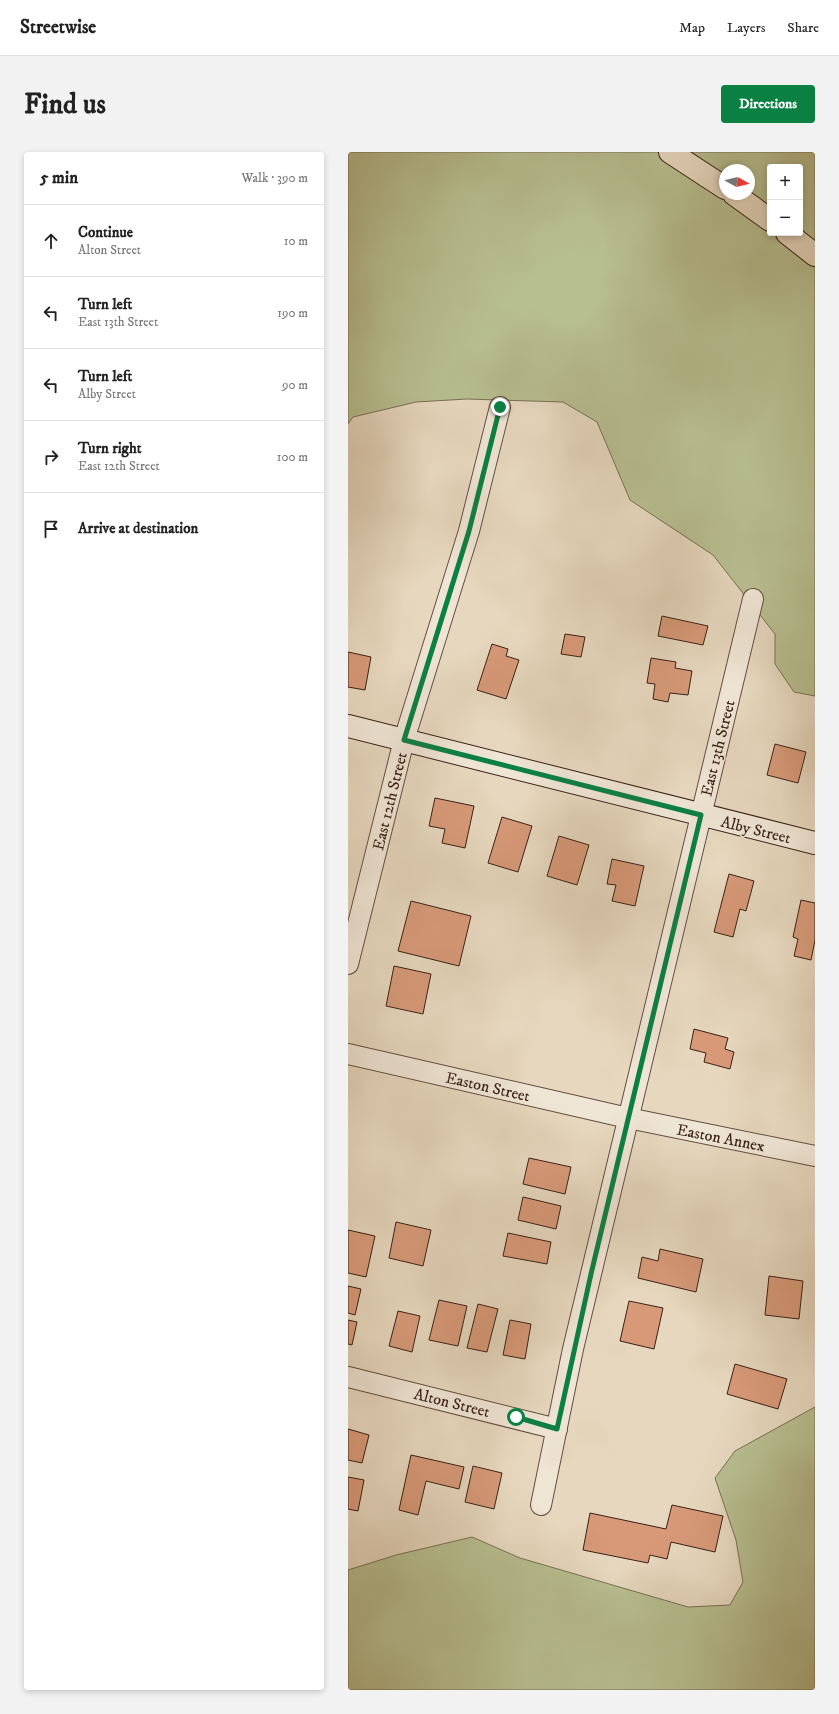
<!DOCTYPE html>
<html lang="en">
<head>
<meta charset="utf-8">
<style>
  :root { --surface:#fff; --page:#f2f2f2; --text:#222; --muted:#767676; --line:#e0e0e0; --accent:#0b8043 }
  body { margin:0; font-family:"IM FELL DW Pica",serif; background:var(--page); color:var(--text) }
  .controls { position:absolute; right:12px; top:12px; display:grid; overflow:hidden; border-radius:4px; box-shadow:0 2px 6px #0003 }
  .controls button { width:36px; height:36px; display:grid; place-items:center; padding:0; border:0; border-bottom:1px solid var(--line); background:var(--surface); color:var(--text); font:20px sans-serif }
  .compass { position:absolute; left:371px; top:12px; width:36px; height:36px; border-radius:50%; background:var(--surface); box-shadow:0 2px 6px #0003; rotate:98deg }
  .stop { position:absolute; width:12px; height:12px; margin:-9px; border:3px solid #0b8043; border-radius:50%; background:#fff }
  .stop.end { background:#0b8043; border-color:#fff; box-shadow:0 1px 4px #0008 }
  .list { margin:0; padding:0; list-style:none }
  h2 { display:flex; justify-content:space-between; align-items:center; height:52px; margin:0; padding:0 16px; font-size:17px }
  h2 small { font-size:13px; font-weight:400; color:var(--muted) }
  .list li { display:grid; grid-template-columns:26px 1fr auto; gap:12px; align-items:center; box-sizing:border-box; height:72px; padding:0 16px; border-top:1px solid var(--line) }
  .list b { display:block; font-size:15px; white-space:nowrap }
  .list p { margin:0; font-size:13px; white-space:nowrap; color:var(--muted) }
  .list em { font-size:13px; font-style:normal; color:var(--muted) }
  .icon { flex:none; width:22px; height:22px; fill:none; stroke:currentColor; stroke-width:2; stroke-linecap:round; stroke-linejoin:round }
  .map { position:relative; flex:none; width:467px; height:1538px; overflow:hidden; border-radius:4px }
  header { display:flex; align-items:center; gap:24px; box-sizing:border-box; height:56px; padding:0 20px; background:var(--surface); border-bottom:1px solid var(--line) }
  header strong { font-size:19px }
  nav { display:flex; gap:22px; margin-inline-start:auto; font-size:14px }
  .intro { display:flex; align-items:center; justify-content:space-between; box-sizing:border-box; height:96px; padding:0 24px }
  h1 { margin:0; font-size:28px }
  .button { padding:10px 18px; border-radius:4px; background:var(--accent); color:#fff; font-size:14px; font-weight:700 }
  main { display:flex; gap:24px; padding:0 24px }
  aside { flex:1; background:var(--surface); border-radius:4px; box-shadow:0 2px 6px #0003 }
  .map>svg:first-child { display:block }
  .green { fill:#b7be90; stroke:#787054; fill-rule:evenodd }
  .building { fill:#d79978; stroke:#382117 }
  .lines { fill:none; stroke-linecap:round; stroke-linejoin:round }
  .street-casing { stroke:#644e41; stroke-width:22 }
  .secondary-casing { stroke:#382117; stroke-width:24 }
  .highway-casing { stroke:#382117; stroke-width:24 }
  .street { stroke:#efe5d5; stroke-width:20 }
  .secondary { stroke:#efe5d5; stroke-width:22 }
  .highway { stroke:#e6d7be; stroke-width:22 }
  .route { stroke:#0b8043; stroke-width:5 }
  .labels { text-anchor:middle; stroke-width:3; stroke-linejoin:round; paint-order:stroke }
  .street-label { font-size:16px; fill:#382117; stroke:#efe5d5 }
</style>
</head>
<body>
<header>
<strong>Streetwise</strong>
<nav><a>Map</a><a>Layers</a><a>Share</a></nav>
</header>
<div class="intro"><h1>Find us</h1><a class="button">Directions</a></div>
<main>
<aside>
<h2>5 min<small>Walk · 390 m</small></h2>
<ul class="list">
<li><svg class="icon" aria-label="ahead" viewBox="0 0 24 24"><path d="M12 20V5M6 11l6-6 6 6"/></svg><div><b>Continue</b><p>Alton Street</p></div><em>10 m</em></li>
<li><svg class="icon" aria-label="left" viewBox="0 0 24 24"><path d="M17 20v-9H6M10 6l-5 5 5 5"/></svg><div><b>Turn left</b><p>East 13th Street</p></div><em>190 m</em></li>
<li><svg class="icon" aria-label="left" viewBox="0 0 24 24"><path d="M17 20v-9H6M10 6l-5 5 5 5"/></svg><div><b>Turn left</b><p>Alby Street</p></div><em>90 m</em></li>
<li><svg class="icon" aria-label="right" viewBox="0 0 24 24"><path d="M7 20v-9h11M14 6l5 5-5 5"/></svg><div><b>Turn right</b><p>East 12th Street</p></div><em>100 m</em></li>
<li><svg class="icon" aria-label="arrive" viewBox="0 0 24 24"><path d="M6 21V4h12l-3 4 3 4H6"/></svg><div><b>Arrive at destination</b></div></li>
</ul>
</aside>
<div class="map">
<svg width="467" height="1538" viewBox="0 0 467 1538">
  <rect width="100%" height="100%" fill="#e6d7be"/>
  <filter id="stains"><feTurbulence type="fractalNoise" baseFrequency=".005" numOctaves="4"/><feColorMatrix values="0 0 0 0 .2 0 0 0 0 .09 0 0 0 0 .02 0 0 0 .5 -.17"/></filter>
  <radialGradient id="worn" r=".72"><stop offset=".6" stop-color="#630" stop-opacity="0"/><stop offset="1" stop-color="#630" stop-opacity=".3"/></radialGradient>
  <!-- green -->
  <g class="green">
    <path d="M0,0H467V544L446,540L427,512V482L365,403L282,348L249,270L215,250L119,247L68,250L5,265L0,272ZM422,15H452V81H422ZM377,18H401V42H377Z"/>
    <path d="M467,1255V1538H0V1418L48,1403L124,1385L172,1406L340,1455L382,1453L395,1430L388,1388L367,1326L387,1299Z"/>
  </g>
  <!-- building -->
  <g class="building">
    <path d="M314,464L360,474L355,493L310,484Z"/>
    <path d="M217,482L237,485L233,505L213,502Z"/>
    <path d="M144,492L160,497L158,504L171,508L158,547L129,538Z"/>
    <path d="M0,500L23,505L17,538L0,535Z"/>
    <path d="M303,506L328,510L327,516L344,519L340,543L322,541L320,550L305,547L307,532L299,531Z"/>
    <path d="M427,592L458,600L450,631L419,623Z"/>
    <path d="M87,646L126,654L117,696L94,691L97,677L81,674Z"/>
    <path d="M154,665L184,674L170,720L140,711Z"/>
    <path d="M211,684L241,693L229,733L199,724Z"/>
    <path d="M264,707L296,714L287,754L264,749L268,733L259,732Z"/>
    <path d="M381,722L406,729L398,759L392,757L385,785L366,780Z"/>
    <path d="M453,748L467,751V788L463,808L446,804L450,787L445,785Z"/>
    <path d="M63,749L123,764L111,814L50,799Z"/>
    <path d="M46,814L83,822L75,862L38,854Z"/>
    <path d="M346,877L380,886L377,897L386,900L382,917L356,910L358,901L342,897Z"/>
    <path d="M181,1006L223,1015L217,1042L175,1032Z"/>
    <path d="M175,1045L213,1054L208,1077L170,1068Z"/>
    <path d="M48,1070L83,1078L75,1114L41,1106Z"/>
    <path d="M0,1078L27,1084L18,1125L0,1121Z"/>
    <path d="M160,1081L203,1090L199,1112L155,1104Z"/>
    <path d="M312,1097L355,1107L348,1140L290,1126L294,1105L310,1109Z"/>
    <path d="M421,1124L455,1129L451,1167L417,1163Z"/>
    <path d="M0,1134L13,1137L7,1163L0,1161Z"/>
    <path d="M91,1148L119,1154L110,1194L81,1188Z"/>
    <path d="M281,1149L315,1156L306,1197L272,1189Z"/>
    <path d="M130,1152L150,1157L139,1200L119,1196Z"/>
    <path d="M50,1159L72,1164L64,1200L41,1194Z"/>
    <path d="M0,1168L9,1170L4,1193L0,1192Z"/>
    <path d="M162,1168L183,1172L177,1207L155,1203Z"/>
    <path d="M387,1212L439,1227L430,1257L379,1242Z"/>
    <path d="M0,1277L21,1283L14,1311L0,1308Z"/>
    <path d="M63,1303L116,1315L111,1337L78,1329L70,1363L51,1358Z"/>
    <path d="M125,1314L154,1321L146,1357L117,1350Z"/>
    <path d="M0,1325L16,1328L10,1359L0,1357Z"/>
    <path d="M324,1353L375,1364L367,1400L323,1390L319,1407L302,1403L300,1411L235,1398L242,1361L318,1377Z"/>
  </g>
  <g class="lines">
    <!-- street casing -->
    <g class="street-casing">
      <g id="street">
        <path d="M0,812L56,588L121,379L152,255"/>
        <path d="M0,902L280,966L467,1004"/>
        <path d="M0,1225L209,1277"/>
        <path d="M193,1353L225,1197L405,447"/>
      </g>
    </g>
    <!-- secondary casing -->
    <g class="secondary-casing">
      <path id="secondary" d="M0,574L467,691"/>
    </g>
    <!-- highway casing -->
    <g class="highway-casing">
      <g id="highway">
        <path d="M322,0L377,36"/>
        <path d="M386,42L422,68"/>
        <path d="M439,81L467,103"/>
      </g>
    </g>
    <!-- street -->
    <use href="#street" class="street"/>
    <!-- secondary -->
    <use href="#secondary" class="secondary"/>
    <!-- highway -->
    <use href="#highway" class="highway"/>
  </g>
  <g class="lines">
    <!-- route -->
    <path class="route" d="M152,255L121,379L56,588L353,663L243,1122L209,1277L168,1265"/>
  </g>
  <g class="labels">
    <!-- street labels -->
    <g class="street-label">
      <text transform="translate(369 596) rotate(-76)" y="6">East 13th Street</text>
      <text transform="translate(41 649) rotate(-76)" y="6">East 12th Street</text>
      <text transform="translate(408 677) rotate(14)" y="6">Alby Street</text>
      <text transform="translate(140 934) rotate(13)" y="6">Easton Street</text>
      <text transform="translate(373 985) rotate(11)" y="6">Easton Annex</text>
      <text transform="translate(104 1250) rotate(14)" y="6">Alton Street</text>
    </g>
  </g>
  <rect width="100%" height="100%" filter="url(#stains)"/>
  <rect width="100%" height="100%" fill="url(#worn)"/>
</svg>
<div class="controls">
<button>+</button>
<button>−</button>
</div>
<svg class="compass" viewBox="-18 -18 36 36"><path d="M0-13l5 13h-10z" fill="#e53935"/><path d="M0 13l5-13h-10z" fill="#767676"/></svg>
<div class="stop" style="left:168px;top:1265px"></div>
<div class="stop end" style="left:152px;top:255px"></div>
</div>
</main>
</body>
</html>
